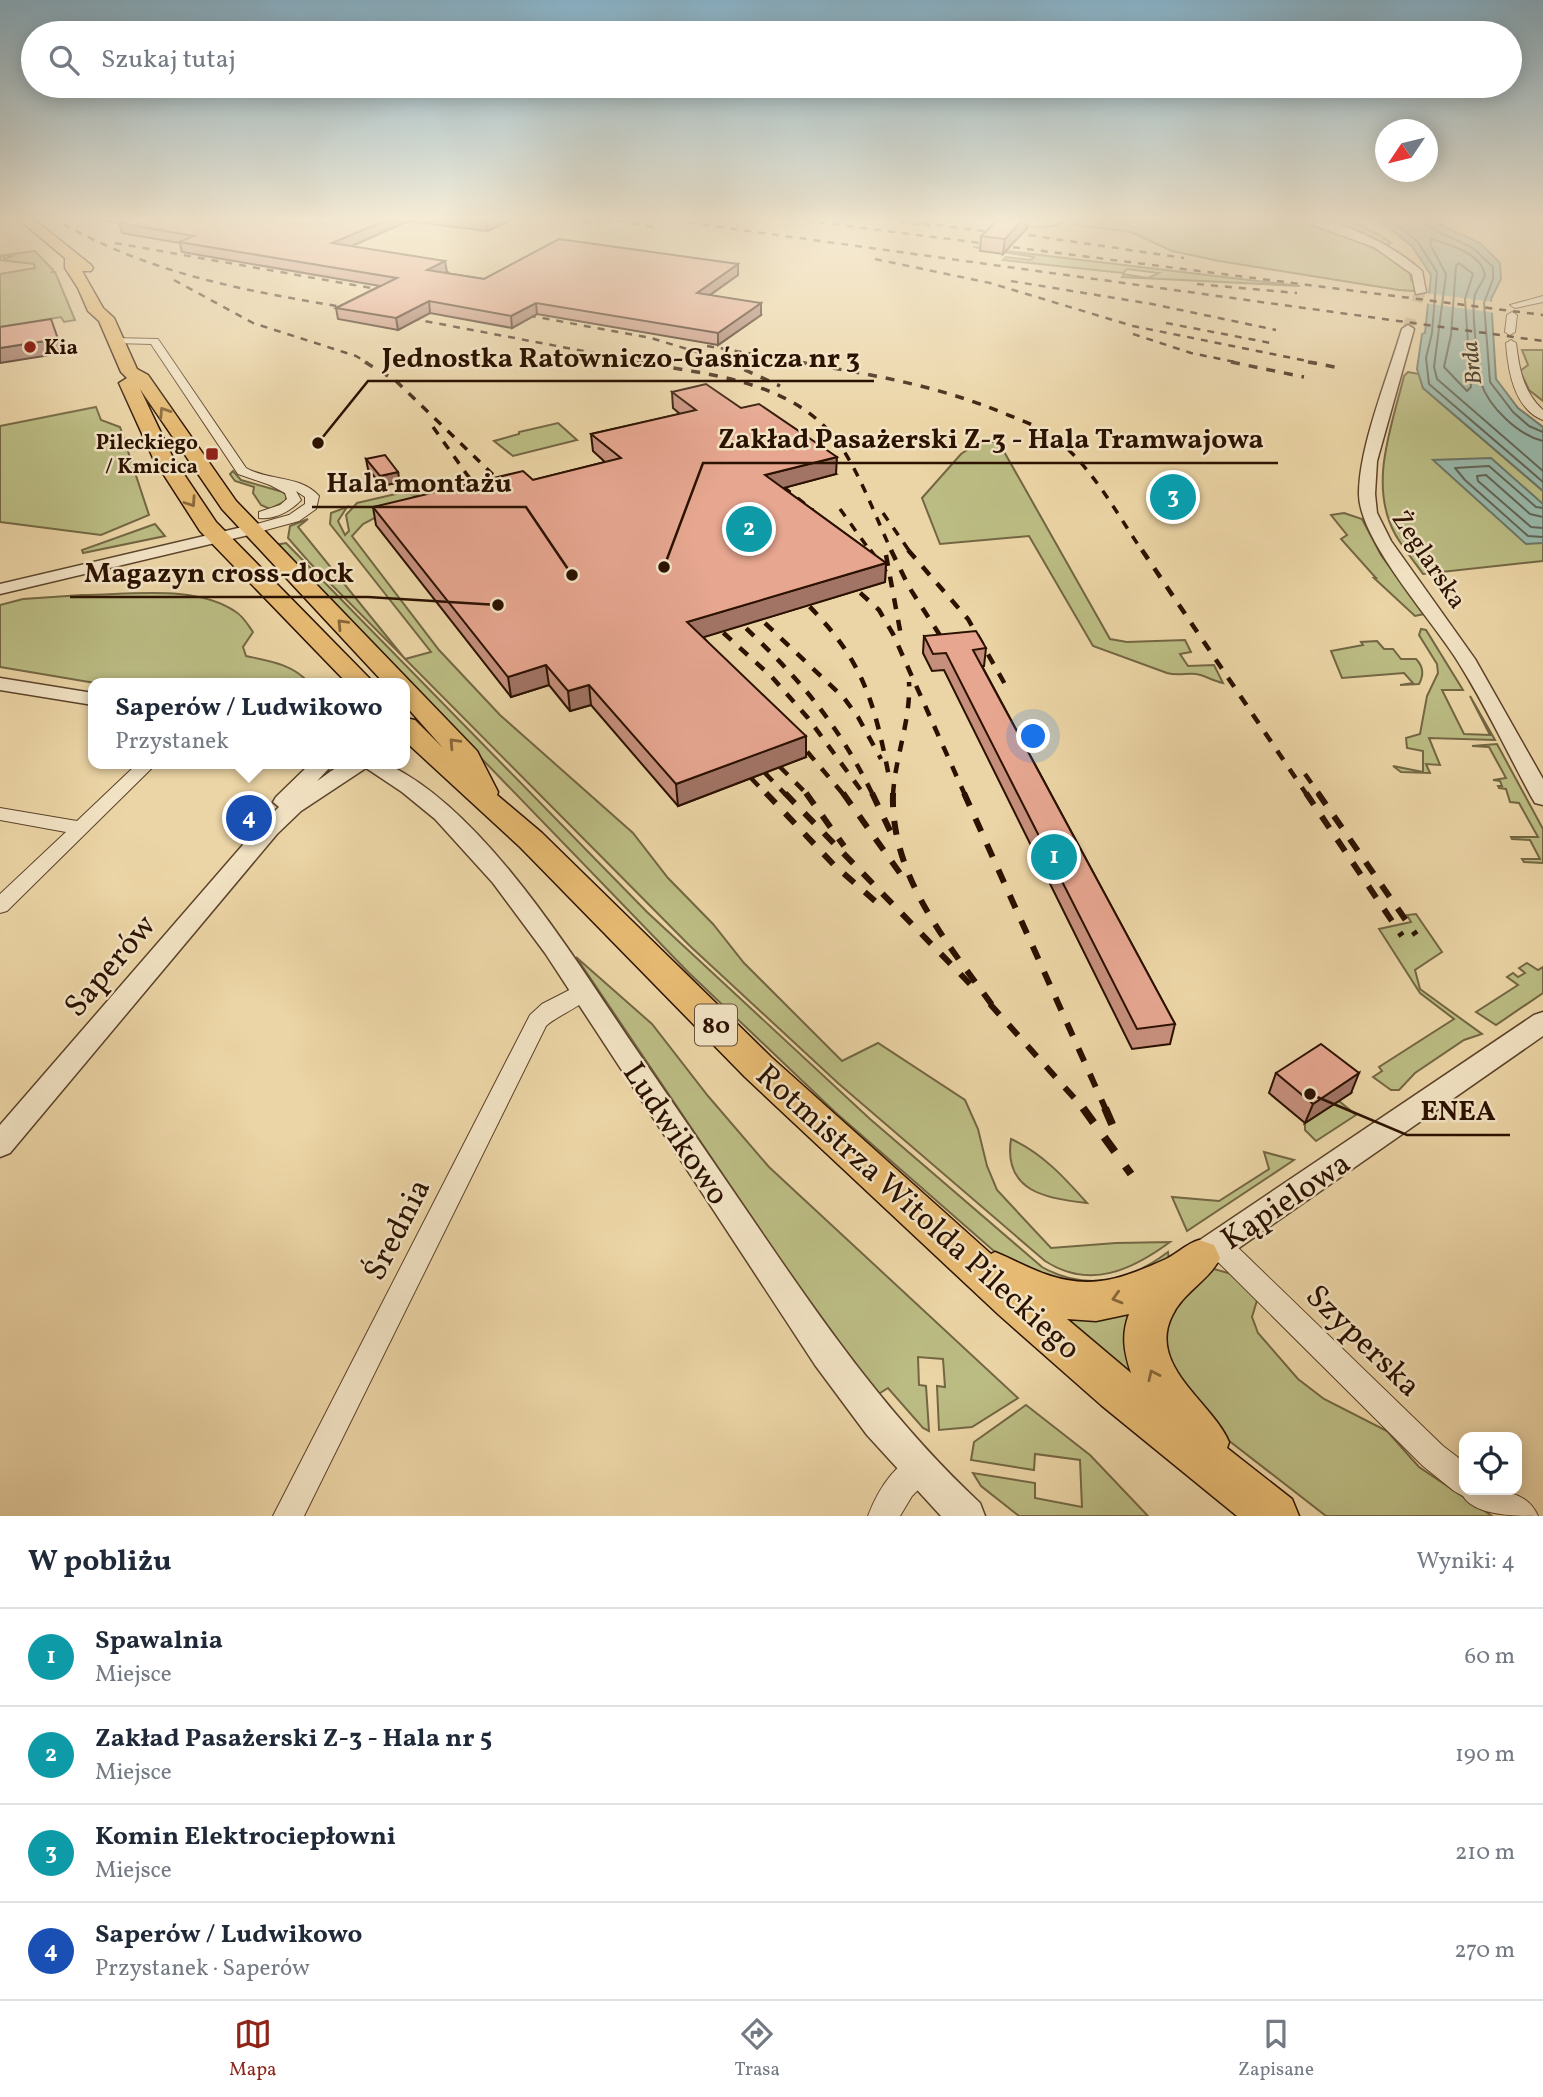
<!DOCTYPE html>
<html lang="pl">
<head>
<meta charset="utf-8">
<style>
  :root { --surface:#fff; --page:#f6f6f7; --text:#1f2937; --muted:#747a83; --line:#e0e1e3; --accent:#8f2418 }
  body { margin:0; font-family:Vollkorn,serif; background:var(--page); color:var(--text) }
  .controls { position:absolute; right:21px; bottom:21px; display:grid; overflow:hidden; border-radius:14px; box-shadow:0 4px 18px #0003 }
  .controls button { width:63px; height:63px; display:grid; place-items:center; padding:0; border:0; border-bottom:2px solid var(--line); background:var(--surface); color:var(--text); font:35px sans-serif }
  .compass { position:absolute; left:1375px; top:119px; width:63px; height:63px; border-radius:50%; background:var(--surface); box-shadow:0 4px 18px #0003; rotate:235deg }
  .you { position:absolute; left:1034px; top:737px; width:24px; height:24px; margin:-18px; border:5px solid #fff; border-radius:50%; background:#1a73e8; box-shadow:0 0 0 10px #1a73e833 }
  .badge { display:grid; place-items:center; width:46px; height:46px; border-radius:50%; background:var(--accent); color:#fff; font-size:23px; font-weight:700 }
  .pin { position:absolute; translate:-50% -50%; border:4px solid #fff; box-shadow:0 2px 7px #0006 }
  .popup { position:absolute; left:88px; top:678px; width:322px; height:91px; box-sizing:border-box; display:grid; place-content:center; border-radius:14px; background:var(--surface); filter:drop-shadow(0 2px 5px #0005); font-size:23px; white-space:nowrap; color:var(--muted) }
  .popup b { font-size:26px; color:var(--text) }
  .popup::after { content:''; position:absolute; left:50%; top:100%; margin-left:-14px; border:14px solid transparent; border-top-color:var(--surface) }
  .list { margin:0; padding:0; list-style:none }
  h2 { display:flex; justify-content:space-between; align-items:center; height:91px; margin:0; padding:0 28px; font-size:30px }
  h2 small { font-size:23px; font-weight:400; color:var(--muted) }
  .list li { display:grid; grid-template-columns:46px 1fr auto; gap:21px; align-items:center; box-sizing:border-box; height:98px; padding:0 28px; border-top:2px solid var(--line) }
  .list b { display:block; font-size:26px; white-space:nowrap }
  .list p { margin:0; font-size:23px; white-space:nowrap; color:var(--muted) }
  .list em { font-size:23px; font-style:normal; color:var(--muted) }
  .icon { flex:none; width:38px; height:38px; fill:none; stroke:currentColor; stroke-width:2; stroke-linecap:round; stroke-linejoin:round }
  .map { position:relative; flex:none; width:1543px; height:1516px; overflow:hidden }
  .search { position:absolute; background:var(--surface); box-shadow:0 4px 18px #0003; left:21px; right:21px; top:21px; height:77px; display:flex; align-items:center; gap:18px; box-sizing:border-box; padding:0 24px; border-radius:38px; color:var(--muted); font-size:26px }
  .sheet { height:483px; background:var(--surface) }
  nav { display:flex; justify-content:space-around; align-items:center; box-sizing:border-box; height:98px; border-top:2px solid var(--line); background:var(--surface); font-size:19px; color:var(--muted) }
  nav a { display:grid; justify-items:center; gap:4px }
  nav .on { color:var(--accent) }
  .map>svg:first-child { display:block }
  .green { fill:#bbbc83; stroke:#736642; stroke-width:2 }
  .water { fill:#98b8aa; stroke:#6c7566; stroke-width:2 }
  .pier { fill:#ebd4a5 }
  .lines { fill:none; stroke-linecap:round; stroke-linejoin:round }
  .shore { stroke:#626455; stroke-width:2 }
  .tertiary-tunnel { stroke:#c5ad84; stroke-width:11; stroke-dasharray:11 6; stroke-linecap:butt }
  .minor-casing { stroke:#5b4229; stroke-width:2 }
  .tertiary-casing { stroke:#5b4229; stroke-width:3 }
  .primary-casing { stroke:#2b1100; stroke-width:3 }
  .minor { fill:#f2e3c4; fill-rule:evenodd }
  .tertiary { fill:#f2e3c4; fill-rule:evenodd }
  .primary { fill:#e6ba72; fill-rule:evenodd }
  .rail-far4 { stroke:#2b1100; stroke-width:2.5; stroke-dasharray:7 7; stroke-linecap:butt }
  .rail-far3 { stroke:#2b1100; stroke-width:3.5; stroke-dasharray:9 9; stroke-linecap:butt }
  .rail-far2 { stroke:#2b1100; stroke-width:4.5; stroke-dasharray:11 11; stroke-linecap:butt }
  .rail-far1 { stroke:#2b1100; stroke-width:6; stroke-dasharray:14 14; stroke-linecap:butt }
  .rail { stroke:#2b1100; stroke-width:8; stroke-dasharray:18 18; stroke-linecap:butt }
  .wall { fill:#c68f7c; stroke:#2b1100; stroke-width:2 }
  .shaded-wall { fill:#a17465; stroke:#2b1100; stroke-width:2 }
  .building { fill:#e6a690; stroke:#2b1100; stroke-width:2 }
  .oneway { stroke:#886639 }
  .poi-dot { fill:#8f2418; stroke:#f2e3c4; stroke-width:2.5 }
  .labels { text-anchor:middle; stroke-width:5; stroke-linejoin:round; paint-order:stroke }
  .far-poi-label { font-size:21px; font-weight:bold; fill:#2b1100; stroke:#f2e3c4; text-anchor:start }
  .far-water-label { font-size:23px; font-style:italic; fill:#514b3c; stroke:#f2e3c4 }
  .shield { fill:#f2e3c4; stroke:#67503b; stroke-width:2 }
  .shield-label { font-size:24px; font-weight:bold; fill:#2b1100 }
  .street-label { font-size:26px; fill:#2b1100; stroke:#f2e3c4 }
  .near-street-label { font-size:32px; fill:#2b1100; stroke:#f2e3c4 }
  .leader { fill:none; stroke:#2b1100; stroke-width:2.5 }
  .callout-dot { fill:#2b1100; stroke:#f2e3c4; stroke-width:2.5 }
  .callout-label { font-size:28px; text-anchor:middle; font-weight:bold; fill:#2b1100; stroke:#f2e3c4; stroke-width:5; stroke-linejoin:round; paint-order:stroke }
</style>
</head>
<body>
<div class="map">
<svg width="1543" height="1516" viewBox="0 0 1543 1516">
  <rect width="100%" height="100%" fill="#ebd4a5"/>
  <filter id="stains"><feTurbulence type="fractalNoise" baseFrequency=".00286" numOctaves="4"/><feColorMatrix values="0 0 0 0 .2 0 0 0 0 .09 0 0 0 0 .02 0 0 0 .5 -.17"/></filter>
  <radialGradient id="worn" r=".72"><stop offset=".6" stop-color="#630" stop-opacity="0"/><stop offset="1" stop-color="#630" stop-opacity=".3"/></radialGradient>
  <!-- green -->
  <g class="green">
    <path d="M1075,217H1287L1353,238L1390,257L1410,272L1411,280L1417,286L1414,291L1399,290L1219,261L1172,251L1131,232L1074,225Z"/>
    <path d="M1307,217H1343L1380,235L1391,243L1383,245L1358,231Z"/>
    <path d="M973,247L1300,286L1122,277L1124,274L1148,278L1159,273L1127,269L1123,273L1003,260L1006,257L1031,260L1034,257Z"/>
    <path d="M35,251L53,270L52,272H55L75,320L64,322L61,317L0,327V274L35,268L34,264L0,260V256L3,255L5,259L12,256L5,255Z"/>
    <path d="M1522,350H1543V401L1529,390L1520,371L1528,365Z"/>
    <path d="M1408,372L1419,374L1423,388L1543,491V561L1423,574C1414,561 1403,548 1395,534C1368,484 1392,426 1404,376Z"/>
    <path d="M96,407L101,420L120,427L149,515L101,535L0,522V426Z"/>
    <path d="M558,423L577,440L513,456L494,441L519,434V432Z"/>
    <path d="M998,441L1110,639L1127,642L1185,640L1191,652L1180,654L1188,666L1214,665L1223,683C1213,681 1204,675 1196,674C1186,673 1177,676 1167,673L1093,646L1029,536L940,544L922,498L961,454L976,444Z"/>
    <path d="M233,471L241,480L283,492L286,495V501L270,509L261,505L253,493L254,487L235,481L230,474Z"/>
    <path d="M400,493L418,495L363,524L352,536L439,650L500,715L633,833L668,878L713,924L744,963L842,1061L878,1043L965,1100L978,1129L987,1166L997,1190L1051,1248L1116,1243L1170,1242C1132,1270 1090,1290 1045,1261L839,1084L690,946L309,562L288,538L290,526L308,519L298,527L405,659L431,652L330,524L331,513L347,507L338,521L345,535L349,531L346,515L357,503Z"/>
    <path d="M1344,513L1362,519L1381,555L1424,614L1415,616L1374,578H1376L1341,539L1347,535L1331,515Z"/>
    <path d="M155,524L165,536L83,553L82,550Z"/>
    <path d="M286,543L647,912L870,1119L1042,1267C1086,1292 1130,1281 1168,1252L1169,1260L1155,1270L1071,1290L1003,1259L835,1112L688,972L275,545Z"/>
    <path d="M82,595C129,595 196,584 236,612C243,616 248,625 253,632L243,647L246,656C269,661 293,664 309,683H95L0,667V605L23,599Z"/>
    <path d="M1421,629L1426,630L1463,690H1442L1464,734L1490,735L1470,696L1495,740L1429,738L1440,765L1426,764L1430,773L1401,772L1393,766L1423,772V751L1407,748L1406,738L1420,734L1427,696L1438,673L1437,664L1419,635Z"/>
    <path d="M1377,641L1384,649H1393L1401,659H1416C1423,666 1424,675 1419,684L1400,685L1413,683L1404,673L1342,678L1331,651L1363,645L1361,642Z"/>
    <path d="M1497,744L1543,829V863L1524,862L1522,859H1540L1530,840L1512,839L1511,837H1538L1519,803L1510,802L1506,789L1499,788L1498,786H1502L1500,781L1493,780L1506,778L1489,747L1472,746Z"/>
    <path d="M1416,914L1442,952L1415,970L1420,989L1482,1034L1464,1040L1415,1073L1399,1090H1391L1373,1077L1382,1071L1379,1067L1454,1019L1420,993L1379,929L1411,922L1407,915Z"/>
    <path d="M576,957L652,1024L708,1096L769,1167L1018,1398L972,1427L939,1430L937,1386L945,1387L943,1359L918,1357L919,1385L926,1386L929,1431L923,1428L888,1388L877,1395L815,1311Z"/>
    <path d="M1527,963L1538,970L1543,967V993L1496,1025L1476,1012L1518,985L1507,977L1513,973L1518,977L1525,973L1519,968Z"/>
    <path d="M1339,1101L1356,1115L1316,1141L1305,1130V1123Z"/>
    <path d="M1011,1139C1043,1154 1064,1177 1087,1203C1046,1199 1003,1191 1011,1139Z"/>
    <path d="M1264,1152L1294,1160L1187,1231L1172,1197L1219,1201L1269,1169Z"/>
    <path d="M1214,1269L1235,1275L1258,1297L1252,1317L1258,1333L1298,1379L1324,1399L1387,1431L1419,1467L1492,1516H1326L1228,1440L1172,1388L1161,1319L1208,1271Z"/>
    <path d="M1055,1309L1129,1310L1135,1381Z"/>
    <path d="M1026,1405L1090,1455L1148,1516H1019L981,1486L973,1473L1035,1483V1498L1082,1507L1080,1460L1035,1454L1034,1470L971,1460L974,1442Z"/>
  </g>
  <!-- water -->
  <g class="water">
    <path d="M1374,217H1423L1480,243L1500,263L1501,279L1491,299L1496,379L1518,408L1543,427V491L1423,388L1417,369L1422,334L1425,333L1431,275L1412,246Z"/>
    <path d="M1491,458L1543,504V543L1526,544L1433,460Z"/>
  </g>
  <!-- pier -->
  <path class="pier" d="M1425,293L1494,302L1495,313L1424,303Z"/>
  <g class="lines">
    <!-- shore -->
    <g class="shore">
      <path d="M1386,217L1417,241L1437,272L1432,333L1426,358L1429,384L1543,482"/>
      <path d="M1422,217L1426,226L1473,248L1493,267V279L1484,303L1490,382L1513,412L1529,426L1543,432"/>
      <path d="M1459,263L1473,274L1465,299L1471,387L1467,391L1444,367L1451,335L1456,266Z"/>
      <path d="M1543,441C1518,435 1489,407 1481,383C1476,367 1476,349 1475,334C1474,322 1472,307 1475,295C1477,288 1483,282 1485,275C1482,254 1449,244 1431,239L1430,244L1446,274L1434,367L1437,379L1543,471"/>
      <path d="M1543,508L1536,507L1489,466L1455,468L1465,480L1528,536L1543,537"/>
      <path d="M1543,517L1530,514L1486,475L1477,476L1478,481L1531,527L1543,528"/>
    </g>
    <!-- tertiary-tunnel -->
    <g class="tertiary-tunnel">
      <path d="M1417,302L1420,292"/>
      <path d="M1408,329L1411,318"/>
    </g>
    <!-- minor casing -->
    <g class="minor-casing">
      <g id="minor">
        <path d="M1505,217H1543V221L1506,222L1502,219Z"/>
        <path d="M1543,296V302L1515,308L1510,305Z"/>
        <path d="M1512,312L1517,315L1515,332L1510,335L1505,332L1507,315Z"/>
        <path d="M112,338L158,339L246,468C269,481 300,475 319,496L316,509L299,521L251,534L246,533V527L289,515L305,504V497L296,491L301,500C291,511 274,520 259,518V512L280,505L287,499L285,493L270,485L238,474L151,344L116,343L111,340Z"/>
        <path d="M1511,340L1516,343C1519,368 1523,392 1543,410V420C1514,409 1508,370 1506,343Z"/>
        <path d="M137,764H156L7,911L0,913V894L66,832L0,820V808L77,821Z"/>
        <path d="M583,983L591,985L594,991C585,1006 559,1014 546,1026L304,1516H273L530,1015L542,1004Z"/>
        <path d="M1218,1234L1227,1237L1443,1446L1464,1462V1490C1491,1490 1526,1487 1538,1516C1516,1516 1475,1516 1463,1496L1454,1491L1423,1466L1209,1253L1205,1245L1209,1237Z"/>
        <path d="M920,1453L930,1458L935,1468L930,1478L912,1496L900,1516H868C878,1490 894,1464 920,1453Z"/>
      </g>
    </g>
    <!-- tertiary casing -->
    <g class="tertiary-casing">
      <g id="tertiary">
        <path d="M984,217L1049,221L1057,217H1067C1054,234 1009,222 989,220Z"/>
        <path d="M1291,217C1333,215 1391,243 1422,271L1426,292L1416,294L1412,274L1374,247Z"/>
        <path d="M1408,325L1414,329L1377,461L1375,494L1377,513L1391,541L1475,659L1543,779V805L1535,803L1532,798C1507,752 1484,702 1455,657C1430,618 1359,539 1359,494C1359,447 1388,376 1402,329Z"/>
        <path d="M251,525L257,527L259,530L257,533L0,594V584Z"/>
        <path d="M0,678L93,693V705L0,690Z"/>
        <path d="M310,764H333L317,781C325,776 335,767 344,764C354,761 382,761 391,766C485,813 571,953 629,1039C674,1105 719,1170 764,1236C829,1331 895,1424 980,1503L985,1516H941L867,1435L815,1365L545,953L493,883L435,819L402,792L366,768L301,811L277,834L10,1153L0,1157V1125L261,824L279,807L273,802L276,797Z"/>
        <path d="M1543,1012V1036L1210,1268L1199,1272L1188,1268L1183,1258L1188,1248L1534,1015Z"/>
      </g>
    </g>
    <!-- primary casing -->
    <g class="primary-casing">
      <path id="primary" d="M16,217H31L91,265L93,268L91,271H82L103,308L114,318L137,369L148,375L236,501L477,751L498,792L497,795L542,833L771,1057L991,1254L995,1252C1012,1259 1028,1268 1045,1274C1092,1291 1124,1278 1166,1259C1178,1253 1186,1244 1199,1240L1214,1245L1220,1258C1209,1281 1183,1292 1172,1316C1147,1366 1213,1403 1229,1442L1227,1448L1292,1499L1299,1516H1237L1101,1405L999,1315L745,1077L520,847L405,741V718L415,720L443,748L405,705V683H384L222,509L140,389L173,458L216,522L374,683H347L200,531L153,458L119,383L127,378L121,372L99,321L88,311L78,288L65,268V258ZM1129,1314C1121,1335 1124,1352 1131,1373L1067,1319L1096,1321Z"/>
    </g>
    <!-- minor -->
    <use href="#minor" class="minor"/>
    <!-- tertiary -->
    <use href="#tertiary" class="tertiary"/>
    <!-- primary -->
    <use href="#primary" class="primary"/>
    <!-- rail-far4 -->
    <g class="rail-far4">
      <path d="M51,217C151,276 248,291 360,310"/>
      <path d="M556,217L601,224"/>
      <path d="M591,217L661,228"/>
      <path d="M647,217L1543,341"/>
      <path d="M777,217L1543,315"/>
      <path d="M871,218L930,226"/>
      <path d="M922,223L1005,234"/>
      <path d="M1001,231L1184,258"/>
      <path d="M115,243L394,292"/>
      <path d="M875,259L990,283L1133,326L1317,363"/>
      <path d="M174,280L253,323L356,356L368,363"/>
      <path d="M1011,281L1152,304L1276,330"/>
      <path d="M1197,284L1297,293"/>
      <path d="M515,313L651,338L733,363"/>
      <path d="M398,316L647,363"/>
      <path d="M1166,323L1276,344"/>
      <path d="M1133,334L1191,353L1240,363"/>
      <path d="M707,346L807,363"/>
    </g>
    <!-- rail-far3 -->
    <g class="rail-far3">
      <path d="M365,362L396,381L509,490"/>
      <path d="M638,362C709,375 795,380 840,445C861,476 876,518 892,552"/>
      <path d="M728,362L780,386"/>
      <path d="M797,362C873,375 937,385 1008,415C1026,422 1045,429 1060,442C1095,472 1117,514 1143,552"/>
      <path d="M1231,362L1304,377"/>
      <path d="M1308,362L1335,367"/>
      <path d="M433,427L468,476L487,496"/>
      <path d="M769,476L813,510"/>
      <path d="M840,509L871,552"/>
      <path d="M883,513L910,552"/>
    </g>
    <!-- rail-far2 -->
    <g class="rail-far2">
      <path d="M870,550L886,572"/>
      <path d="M891,550L909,587L950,651"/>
      <path d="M908,550L968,619L1006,686"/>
      <path d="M1142,550L1307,795"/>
      <path d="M886,555L902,641"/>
      <path d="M844,578L879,610L893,634L965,795"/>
      <path d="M794,591C861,655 873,693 890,782"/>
      <path d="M749,608L844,698L858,717L881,759"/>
      <path d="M730,613C794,673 834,716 873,795"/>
      <path d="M707,618L772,677L808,718L863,793"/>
      <path d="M793,735L844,795"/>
      <path d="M780,767L808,795"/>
      <path d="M765,773L786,795"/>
      <path d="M1305,774L1320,795"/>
      <path d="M751,778L767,795"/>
      <path d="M893,795C895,757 911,720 909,682"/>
    </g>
    <!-- rail-far1 -->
    <g class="rail-far1">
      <path d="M766,793L834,865L875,901"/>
      <path d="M785,793L970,984"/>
      <path d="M806,793L844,846"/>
      <path d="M843,793L902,876"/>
      <path d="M872,793L893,837"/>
      <path d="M893,793C890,877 949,945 995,1009"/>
      <path d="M964,793L1106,1110"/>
      <path d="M1306,793L1402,936"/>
      <path d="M1318,793L1416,935"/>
      <path d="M990,1004L1085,1110"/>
    </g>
    <!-- rail -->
    <g class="rail">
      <path d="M1083,1108L1131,1174"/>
      <path d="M1105,1108L1115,1131"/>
    </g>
  </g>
  <!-- wall -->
  <g class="wall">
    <path d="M85,217H518L487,231L408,221L352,246L447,272L445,273L484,279L738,264V275L710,295L761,315L718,345L537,314L512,328L430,313L398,330L338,319L336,308L380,286L182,252L180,243L122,233L119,223Z"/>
    <path d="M1027,228L1003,254L980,251L981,236Z"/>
    <path d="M672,392L836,474L783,488L886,563L885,582L703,637L806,757L678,806L591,705L570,711L549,685L511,697L376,525L373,507L533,480L605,462L593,451L591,434L680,414L673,408Z"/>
    <path d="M366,459L400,482L382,486L368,469Z"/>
    <path d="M924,636L986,648L984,666H982L1175,1024L1170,1044L1132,1049L944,670L932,671L923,653Z"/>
    <path d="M1276,1073L1351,1093L1305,1123L1269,1093Z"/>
  </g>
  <!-- shaded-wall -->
  <g class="shaded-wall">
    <path d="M393,217H407L408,221L334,254L332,243Z"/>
    <path d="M495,217H518L487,231L485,221Z"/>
    <path d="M1025,217H1028L1027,228L1003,254L1005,239Z"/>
    <path d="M445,261L447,272L429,281L427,270Z"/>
    <path d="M738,264V275L697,304V293Z"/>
    <path d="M429,301L430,313L398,330L396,318Z"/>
    <path d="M536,303L537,314L512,328L511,316Z"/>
    <path d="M761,303V315L718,345V333Z"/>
    <path d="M58,339L63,353L0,363V348Z"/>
    <path d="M837,457L836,474L765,493V475Z"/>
    <path d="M398,472L400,482L382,486L380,476Z"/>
    <path d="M886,563L885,582L688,642L687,622Z"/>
    <path d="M546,665L549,685L511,697L508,677Z"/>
    <path d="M589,685L591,705L570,711L568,691Z"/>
    <path d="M806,736V757L678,806L676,784Z"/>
    <path d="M1359,1073L1351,1093L1305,1123L1313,1104Z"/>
  </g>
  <!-- building -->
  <g class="building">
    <path d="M137,217H393L332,243L445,261L427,270L484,279L559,239L738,264L697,293L761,303L718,333L536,303L511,316L429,301L396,318L336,308L397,278L179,242L194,236L119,223Z"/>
    <path d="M452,217H495L485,221Z"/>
    <path d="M1001,217H1025L1005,239L981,236Z"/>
    <path d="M51,319L58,339L0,348V327Z"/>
    <path d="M706,384L741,408L759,404L837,457L765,475L886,563L687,622L806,736L676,784L589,685L568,691L546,665L508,677L373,507L523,471L533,480L621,458L591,434L696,410L672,392Z"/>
    <path d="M385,455L398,472L380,476L366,459Z"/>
    <path d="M976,631L986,648L973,650L1175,1024L1137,1029L946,653L933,654L924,636Z"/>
    <path d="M1321,1044L1359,1073L1313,1104L1276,1073Z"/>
  </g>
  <!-- one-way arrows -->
  <defs><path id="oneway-chevron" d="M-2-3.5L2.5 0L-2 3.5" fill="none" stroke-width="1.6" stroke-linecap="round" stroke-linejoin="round" transform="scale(1.75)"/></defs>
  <g class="oneway">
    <use href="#oneway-chevron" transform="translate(164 412) rotate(-123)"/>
    <use href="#oneway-chevron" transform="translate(191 502) rotate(56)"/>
    <use href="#oneway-chevron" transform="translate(342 624) rotate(-134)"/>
    <use href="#oneway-chevron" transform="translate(454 743) rotate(-133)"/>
    <use href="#oneway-chevron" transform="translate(1117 1298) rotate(164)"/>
    <use href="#oneway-chevron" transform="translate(1153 1375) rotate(-115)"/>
  </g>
  <!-- sky -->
  <linearGradient id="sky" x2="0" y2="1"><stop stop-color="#88b6cf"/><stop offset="0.51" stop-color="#f6ecd6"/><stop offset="1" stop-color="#f6ecd6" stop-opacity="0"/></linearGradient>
  <rect width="1543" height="429" fill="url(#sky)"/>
  <!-- markers -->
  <g class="poi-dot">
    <circle cx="30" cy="347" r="7"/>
    <rect x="205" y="447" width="14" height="14" rx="3.5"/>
  </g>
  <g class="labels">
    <!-- far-poi labels -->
    <g class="far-poi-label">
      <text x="44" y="354">Kia</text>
      <text x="198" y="449" text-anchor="end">Pileckiego<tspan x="198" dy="24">/ Kmicica</tspan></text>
    </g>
    <!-- far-water labels -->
    <g class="far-water-label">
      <text transform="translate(1471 363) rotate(-96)" y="8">Brda</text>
    </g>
    <!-- shield labels -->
    <rect class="shield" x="695" y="1004.5" width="42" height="41" rx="5"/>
    <g class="shield-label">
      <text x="716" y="1033">80</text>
    </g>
    <!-- street labels -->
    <g class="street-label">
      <text transform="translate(1430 559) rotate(56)" y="9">Żeglarska</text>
    </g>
    <!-- near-street labels -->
    <g class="near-street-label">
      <text transform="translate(109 965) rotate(-50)" y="11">Saperów</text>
      <text transform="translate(677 1133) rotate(56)" y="11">Ludwikowo</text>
      <text transform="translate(1285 1200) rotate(-34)" y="11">Kąpielowa</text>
      <text transform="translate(919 1211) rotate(42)" y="11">Rotmistrza Witolda Pileckiego</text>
      <text transform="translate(396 1229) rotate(-63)" y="11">Średnia</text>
      <text transform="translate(1364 1340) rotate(44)" y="11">Szyperska</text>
    </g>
  </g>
  <!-- callouts -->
  <path class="leader" d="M318 443L368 381H874M664 567L703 463H1278M572 575L526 507H312M498 605L368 597H70M1310 1094L1407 1135H1510"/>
  <g class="callout-dot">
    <circle cx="318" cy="443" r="7"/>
    <circle cx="664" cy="567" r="7"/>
    <circle cx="572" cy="575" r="7"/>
    <circle cx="498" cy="605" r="7"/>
    <circle cx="1310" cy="1094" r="7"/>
  </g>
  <g class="callout-label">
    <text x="621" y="367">Jednostka Ratowniczo-Gaśnicza nr 3</text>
    <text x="991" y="448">Zakład Pasażerski Z-3 - Hala Tramwajowa</text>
    <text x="419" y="492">Hala montażu</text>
    <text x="219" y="582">Magazyn cross-dock</text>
    <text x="1458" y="1120">ENEA</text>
  </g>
  <rect width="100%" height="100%" filter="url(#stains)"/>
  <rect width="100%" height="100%" fill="url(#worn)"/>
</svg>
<div class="controls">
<button><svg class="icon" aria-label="locate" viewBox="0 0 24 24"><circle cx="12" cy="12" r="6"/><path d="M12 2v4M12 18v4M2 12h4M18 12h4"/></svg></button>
</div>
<svg class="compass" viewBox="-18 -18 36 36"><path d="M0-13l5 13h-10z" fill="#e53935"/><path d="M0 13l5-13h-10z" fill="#747a83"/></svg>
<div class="you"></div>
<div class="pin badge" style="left:1054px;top:857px;background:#0f9aa8">1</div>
<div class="pin badge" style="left:749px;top:529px;background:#0f9aa8">2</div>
<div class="pin badge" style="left:1173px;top:497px;background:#0f9aa8">3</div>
<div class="pin badge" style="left:249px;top:818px;background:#1a4fb4">4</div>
<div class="popup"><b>Saperów / Ludwikowo</b>Przystanek</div>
<div class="search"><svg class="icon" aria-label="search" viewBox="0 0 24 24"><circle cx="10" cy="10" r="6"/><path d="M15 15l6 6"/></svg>Szukaj tutaj</div>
</div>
<section class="sheet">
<h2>W pobliżu<small>Wyniki: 4</small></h2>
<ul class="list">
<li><span class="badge" style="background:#0f9aa8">1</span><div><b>Spawalnia</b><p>Miejsce</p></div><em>60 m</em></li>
<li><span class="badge" style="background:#0f9aa8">2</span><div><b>Zakład Pasażerski Z-3 - Hala nr 5</b><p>Miejsce</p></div><em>190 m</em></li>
<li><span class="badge" style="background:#0f9aa8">3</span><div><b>Komin Elektrociepłowni</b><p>Miejsce</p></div><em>210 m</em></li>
<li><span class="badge" style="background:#1a4fb4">4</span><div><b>Saperów / Ludwikowo</b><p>Przystanek · Saperów</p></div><em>270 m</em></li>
</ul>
</section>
<nav>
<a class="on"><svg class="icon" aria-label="map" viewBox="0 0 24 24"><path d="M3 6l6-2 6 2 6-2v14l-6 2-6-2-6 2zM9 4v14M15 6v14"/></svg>Mapa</a>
<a><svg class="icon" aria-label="directions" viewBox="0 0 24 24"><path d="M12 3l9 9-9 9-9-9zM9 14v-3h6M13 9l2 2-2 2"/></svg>Trasa</a>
<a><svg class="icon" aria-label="saved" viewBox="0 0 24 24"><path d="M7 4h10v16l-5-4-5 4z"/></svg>Zapisane</a>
</nav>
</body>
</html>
